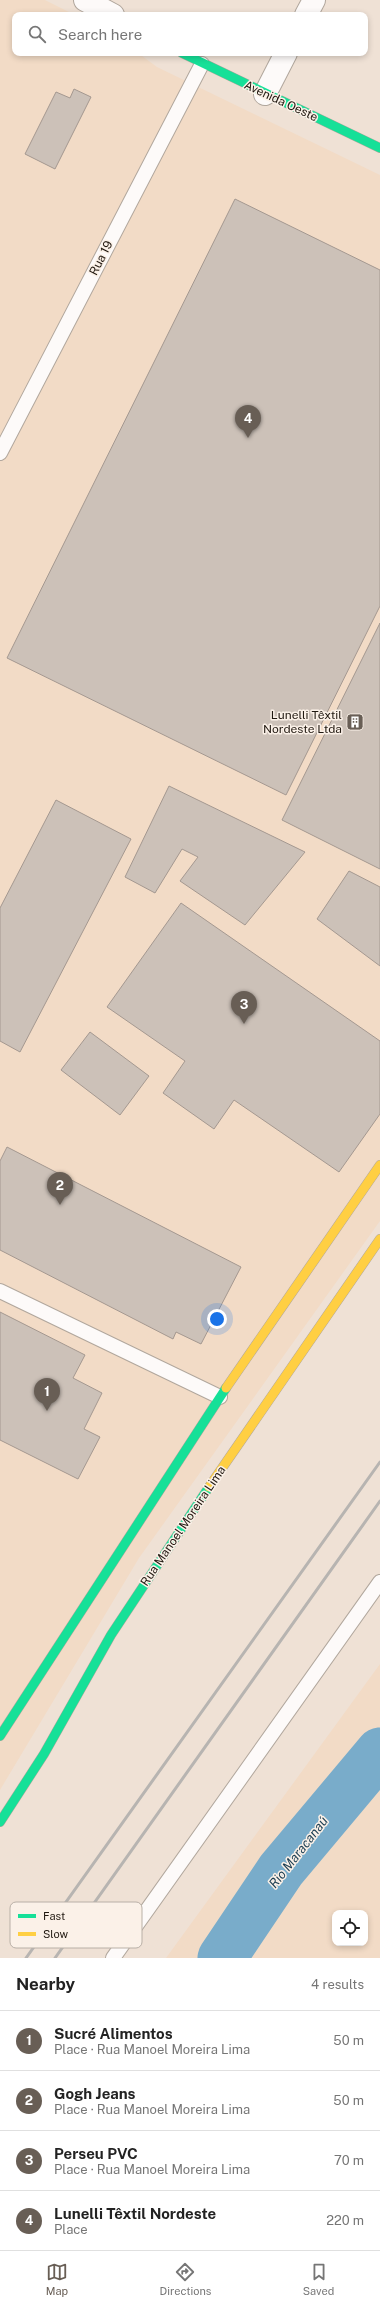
<!DOCTYPE html>
<html lang="en">
<head>
<meta charset="utf-8">
<style>
  :root { --surface:#fff; --page:#f2f2f2; --text:#222; --muted:#767676; --line:#e0e0e0; --accent:#685e55 }
  body { margin:0; font-family:"Public Sans",sans-serif; background:var(--page); color:var(--text) }
  .controls { position:absolute; right:12px; bottom:12px; display:grid; overflow:hidden; border-radius:8px; box-shadow:0 2px 6px #0003 }
  .controls button { width:36px; height:36px; display:grid; place-items:center; padding:0; border:0; border-bottom:1px solid var(--line); background:var(--surface); color:var(--text); font:20px sans-serif }
  .you { position:absolute; left:217px; top:1319px; width:14px; height:14px; margin:-10px; border:3px solid #fff; border-radius:50%; background:#1a73e8; box-shadow:0 0 0 6px #1a73e833 }
  .badge { display:grid; place-items:center; width:26px; height:26px; border-radius:50%; background:var(--accent); color:#fff; font-size:13px; font-weight:700 }
  .pin { position:absolute; translate:-50% -33px; filter:drop-shadow(0 1px 2px #0008) }
  .pin::after { content:''; position:absolute; top:21px; width:14px; height:12px; background:inherit; clip-path:polygon(0 0,100% 0,50% 100%) }
  .list { margin:0; padding:0; list-style:none }
  h2 { display:flex; justify-content:space-between; align-items:center; height:52px; margin:0; padding:0 16px; font-size:17px }
  h2 small { font-size:13px; font-weight:400; color:var(--muted) }
  .list li { display:grid; grid-template-columns:26px 1fr auto; gap:12px; align-items:center; box-sizing:border-box; height:60px; padding:0 16px; border-top:1px solid var(--line) }
  .list b { display:block; font-size:15px; white-space:nowrap }
  .list p { margin:0; font-size:13px; white-space:nowrap; color:var(--muted) }
  .list em { font-size:13px; font-style:normal; color:var(--muted) }
  .icon { flex:none; width:22px; height:22px; fill:none; stroke:currentColor; stroke-width:2; stroke-linecap:round; stroke-linejoin:round }
  .map { position:relative; flex:none; width:380px; height:1958px; overflow:hidden }
  .search { position:absolute; background:var(--surface); box-shadow:0 2px 6px #0003; left:12px; right:12px; top:12px; height:44px; display:flex; align-items:center; gap:10px; box-sizing:border-box; padding:0 14px; border-radius:8px; color:var(--muted); font-size:15px }
  .sheet { height:292px; background:var(--surface) }
  nav { display:flex; justify-content:space-around; align-items:center; box-sizing:border-box; height:56px; border-top:1px solid var(--line); background:var(--surface); font-size:11px; color:var(--muted) }
  nav a { display:grid; justify-items:center; gap:2px }
  nav .on { color:var(--accent) }
  .map>svg:first-child { display:block }
  .built { fill:#f2dbc6; fill-rule:evenodd }
  .lines { fill:none; stroke-linecap:round; stroke-linejoin:round }
  .river { stroke:#79acca; stroke-width:49 }
  .building { fill:#ccc1b8; stroke:#a49890 }
  .lane-casing { stroke:#b1a79d; stroke-width:16 }
  .street-casing { stroke:#b1a79d; stroke-width:24 }
  .fast-casing { stroke:#b1a79d; stroke-width:10 }
  .slow-casing { stroke:#b1a79d; stroke-width:10 }
  .lane { stroke:#fdfaf9; stroke-width:14 }
  .street { stroke:#fdfaf9; stroke-width:22 }
  .fast { stroke:#16e098; stroke-width:9 }
  .slow { stroke:#ffcf43; stroke-width:9 }
  .rail { stroke:#b7b4b1; stroke-width:3 }
  .labels { text-anchor:middle; stroke-width:3; stroke-linejoin:round; paint-order:stroke }
  .street-label { font-size:12px; fill:#201810; stroke:#fbf1e8 }
  .poi-label { font-size:12px; fill:#201810; stroke:#fbf1e8; text-anchor:end }
  .water-label { font-size:13px; font-style:italic; fill:#1a3d52; stroke:#fbf1e8 }
  .key { fill:#fbf1e8; stroke:#b9b0a7; stroke-width:1 }
  .key-label { font-size:11px; fill:#201810 }
</style>
</head>
<body>
<div class="map">
<svg width="380" height="1958" viewBox="0 0 380 1958">
  <rect width="100%" height="100%" fill="#efe1d5"/>
  <!-- built -->
  <g class="built">
    <path d="M0,0H45L75,15H15V53H138L157,67L380,175V1221L139,1558L0,1790Z"/>
    <path d="M380,1664V1958H166ZM335,1913H365V1943H335Z"/>
  </g>
  <g class="lines">
    <!-- river -->
    <path class="river" d="M222,1958L281,1870L380,1752"/>
  </g>
  <!-- building -->
  <g class="building">
    <path d="M74,89L91,97L55,169L25,154L56,92L70,98Z"/>
    <path d="M235,199L380,270V606L286,795L7,658Z"/>
    <path d="M380,623V869L282,820Z"/>
    <path d="M169,786L305,852L245,925L180,881L198,857L182,849L155,893L125,877Z"/>
    <path d="M56,800L131,839L20,1052L0,1041V908Z"/>
    <path d="M349,871L380,887V966L317,919Z"/>
    <path d="M181,903L380,1041V1114L339,1172L234,1100L214,1129L163,1093L185,1061L107,1007Z"/>
    <path d="M90,1032L149,1076L120,1115L61,1070Z"/>
    <path d="M7,1147L241,1267L201,1344L176,1332L173,1339L0,1250V1161Z"/>
    <path d="M0,1312L85,1355L73,1378L102,1393L84,1429L100,1437L78,1479L0,1440Z"/>
  </g>
  <g class="lines">
    <!-- lane casing -->
    <g class="lane-casing">
      <g id="lane">
        <path d="M0,453L202,64"/>
        <path d="M0,1291L220,1397"/>
        <path d="M113,1958L380,1582"/>
      </g>
    </g>
    <!-- street casing -->
    <g class="street-casing">
      <g id="street">
        <path d="M85,0L113,15"/>
        <path d="M306,15L314,0"/>
        <path d="M265,94L286,53"/>
      </g>
    </g>
    <!-- fast casing -->
    <g class="fast-casing">
      <g id="fast">
        <path d="M182,53L380,148"/>
        <path d="M0,1736L226,1388"/>
        <path d="M0,1822L44,1754L111,1635L209,1487"/>
      </g>
    </g>
    <!-- slow casing -->
    <g class="slow-casing">
      <g id="slow">
        <path d="M226,1388L380,1165"/>
        <path d="M209,1487L380,1239"/>
      </g>
    </g>
    <!-- lane -->
    <use href="#lane" class="lane"/>
    <!-- street -->
    <use href="#street" class="street"/>
    <!-- fast -->
    <use href="#fast" class="fast"/>
    <!-- slow -->
    <use href="#slow" class="slow"/>
    <!-- rail -->
    <g class="rail">
      <path d="M26,1958L380,1462"/>
      <path d="M55,1958L380,1501"/>
    </g>
  </g>
  <!-- icons -->
  <defs>
    <g id="building-square" transform="scale(0.9)"><rect x="-9" y="-9" width="18" height="18" rx="4" fill="#685e55" stroke="#fbf1e8"/><path d="M-4-6H4V6H1V3H-1V6H-4ZM-2.5-4.3h1.7v1.8h-1.7ZM.8-4.3h1.7v1.8H.8ZM-2.5-1h1.7V.8h-1.7ZM.8-1h1.7V.8H.8Z" fill="#fff"/></g>
  </defs>
  <g fill-rule="evenodd">
    <use href="#building-square" x="355" y="722"/>
  </g>
  <g class="labels">
    <!-- street labels -->
    <g class="street-label">
      <text transform="translate(281 101) rotate(25)" y="4">Avenida Oeste</text>
      <text transform="translate(101 258) rotate(-63)" y="4">Rua 19</text>
      <text transform="translate(183 1526) rotate(-56)" y="4">Rua Manoel Moreira Lima</text>
    </g>
    <!-- poi labels -->
    <g class="poi-label">
      <text x="342" y="719">Lunelli Têxtil<tspan x="342" dy="14">Nordeste Ltda</tspan></text>
    </g>
    <!-- water labels -->
    <g class="water-label">
      <text transform="translate(298 1852) rotate(-52)" y="5">Rio Maracanaú</text>
    </g>
  </g>
  <!-- legend -->
  <rect x="10" y="1902" width="132" height="46" rx="6" class="key"/>
  <rect x="18" y="1914" width="18" height="4" fill="#16e098"/>
  <rect x="18" y="1932" width="18" height="4" fill="#ffcf43"/>
  <g class="key-label">
    <text x="43" y="1920">Fast</text>
    <text x="43" y="1938">Slow</text>
  </g>
</svg>
<div class="controls">
<button><svg class="icon" aria-label="locate" viewBox="0 0 24 24"><circle cx="12" cy="12" r="6"/><path d="M12 2v4M12 18v4M2 12h4M18 12h4"/></svg></button>
</div>
<div class="you"></div>
<div class="pin badge" style="left:47px;top:1411px">1</div>
<div class="pin badge" style="left:60px;top:1205px">2</div>
<div class="pin badge" style="left:244px;top:1024px">3</div>
<div class="pin badge" style="left:248px;top:438px">4</div>
<div class="search"><svg class="icon" aria-label="search" viewBox="0 0 24 24"><circle cx="10" cy="10" r="6"/><path d="M15 15l6 6"/></svg>Search here</div>
</div>
<section class="sheet">
<h2>Nearby<small>4 results</small></h2>
<ul class="list">
<li><span class="badge">1</span><div><b>Sucré Alimentos</b><p>Place · Rua Manoel Moreira Lima</p></div><em>50 m</em></li>
<li><span class="badge">2</span><div><b>Gogh Jeans</b><p>Place · Rua Manoel Moreira Lima</p></div><em>50 m</em></li>
<li><span class="badge">3</span><div><b>Perseu PVC</b><p>Place · Rua Manoel Moreira Lima</p></div><em>70 m</em></li>
<li><span class="badge">4</span><div><b>Lunelli Têxtil Nordeste</b><p>Place</p></div><em>220 m</em></li>
</ul>
</section>
<nav>
<a class="on"><svg class="icon" aria-label="map" viewBox="0 0 24 24"><path d="M3 6l6-2 6 2 6-2v14l-6 2-6-2-6 2zM9 4v14M15 6v14"/></svg>Map</a>
<a><svg class="icon" aria-label="directions" viewBox="0 0 24 24"><path d="M12 3l9 9-9 9-9-9zM9 14v-3h6M13 9l2 2-2 2"/></svg>Directions</a>
<a><svg class="icon" aria-label="saved" viewBox="0 0 24 24"><path d="M7 4h10v16l-5-4-5 4z"/></svg>Saved</a>
</nav>
</body>
</html>
